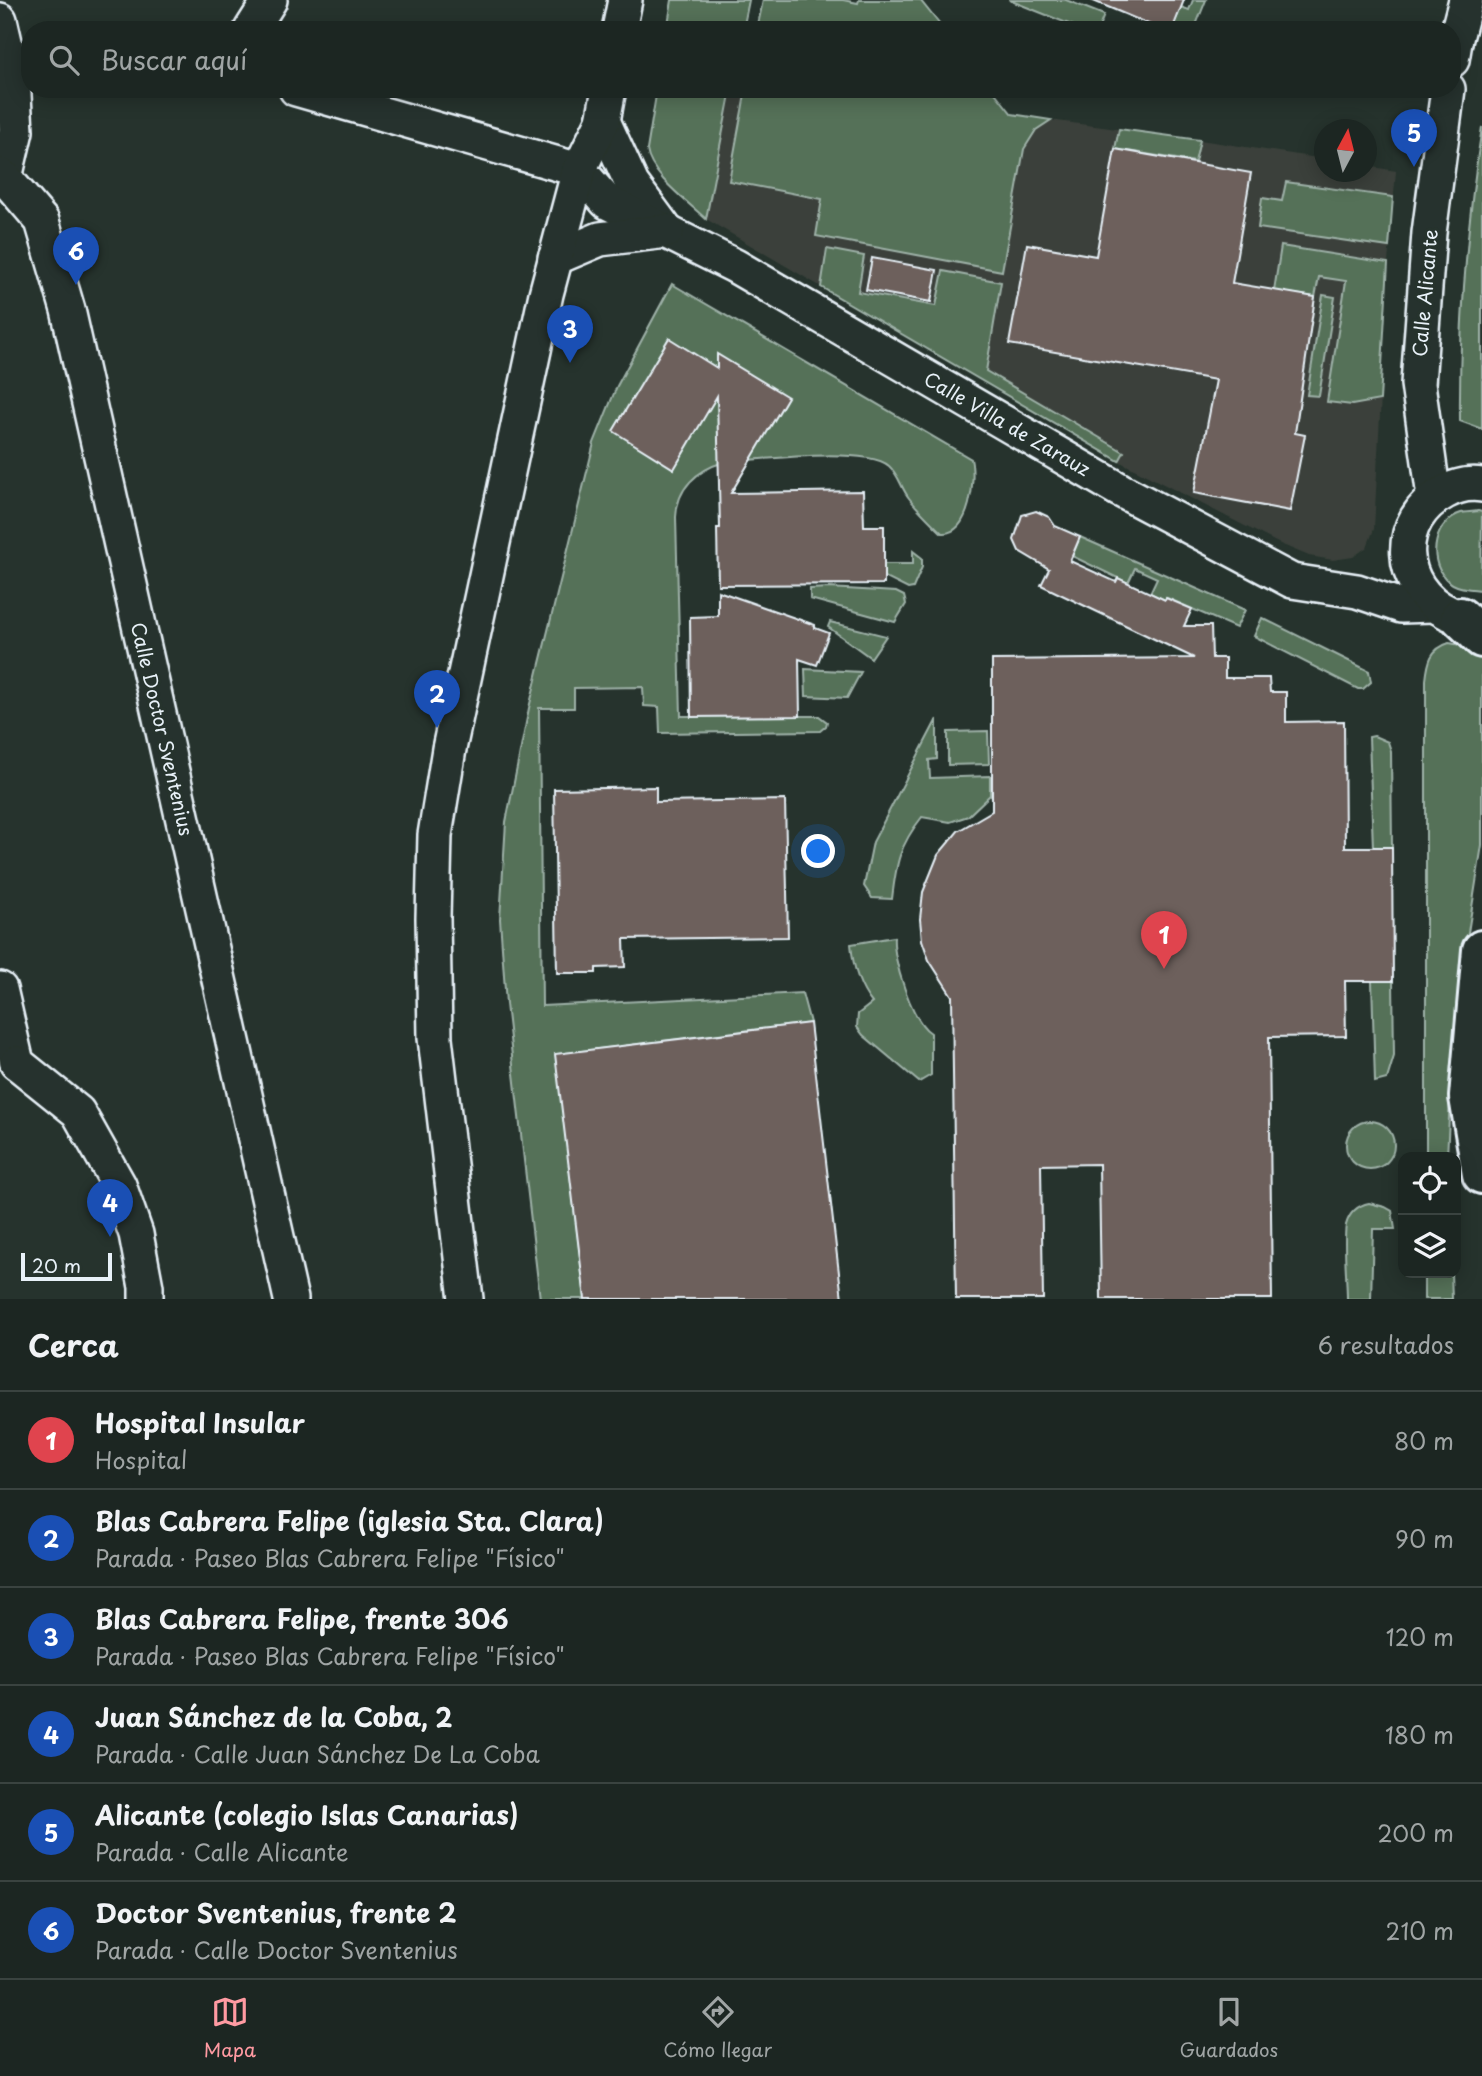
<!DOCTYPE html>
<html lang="es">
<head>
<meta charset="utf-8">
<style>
  :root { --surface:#1c2622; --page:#252e2a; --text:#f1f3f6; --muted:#a0a5a5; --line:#3a4340; --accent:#ff9aa2 }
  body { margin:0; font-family:"Playpen Sans",sans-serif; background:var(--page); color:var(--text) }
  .controls { position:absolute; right:21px; bottom:21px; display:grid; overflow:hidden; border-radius:14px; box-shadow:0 4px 18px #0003 }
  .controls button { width:63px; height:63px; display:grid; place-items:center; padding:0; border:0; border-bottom:2px solid var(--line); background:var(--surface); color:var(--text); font:35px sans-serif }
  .compass { position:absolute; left:1314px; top:119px; width:63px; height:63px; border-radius:50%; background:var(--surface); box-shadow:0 4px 18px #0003; rotate:7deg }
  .scale { position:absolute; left:21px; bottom:18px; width:91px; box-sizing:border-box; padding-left:7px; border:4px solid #e8f1f8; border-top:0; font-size:19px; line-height:24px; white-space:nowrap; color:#e8f1f8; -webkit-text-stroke:5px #26332d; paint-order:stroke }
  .you { position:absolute; left:819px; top:852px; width:24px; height:24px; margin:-18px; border:5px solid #fff; border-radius:50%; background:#1a73e8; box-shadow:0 0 0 10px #1a73e833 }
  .badge { display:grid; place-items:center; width:46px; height:46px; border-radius:50%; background:var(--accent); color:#fff; font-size:23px; font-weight:700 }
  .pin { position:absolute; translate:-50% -58px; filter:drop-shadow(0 2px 4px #0008) }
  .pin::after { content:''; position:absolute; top:37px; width:24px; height:21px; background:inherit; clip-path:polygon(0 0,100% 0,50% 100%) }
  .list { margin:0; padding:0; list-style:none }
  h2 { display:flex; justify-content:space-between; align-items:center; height:91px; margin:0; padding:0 28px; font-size:30px }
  h2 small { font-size:23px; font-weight:400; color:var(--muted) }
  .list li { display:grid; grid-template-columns:46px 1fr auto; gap:21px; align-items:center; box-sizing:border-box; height:98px; padding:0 28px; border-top:2px solid var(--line) }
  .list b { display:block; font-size:26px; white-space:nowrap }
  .list p { margin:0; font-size:23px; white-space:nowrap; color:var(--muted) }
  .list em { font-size:23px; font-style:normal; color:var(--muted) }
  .icon { flex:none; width:38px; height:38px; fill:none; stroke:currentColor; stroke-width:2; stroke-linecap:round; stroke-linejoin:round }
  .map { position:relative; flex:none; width:1482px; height:1299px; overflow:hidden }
  .search { position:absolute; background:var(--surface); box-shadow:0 4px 18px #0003; left:21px; right:21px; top:21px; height:77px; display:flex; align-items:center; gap:18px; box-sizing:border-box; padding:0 24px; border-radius:28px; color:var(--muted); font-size:26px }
  .sheet { height:679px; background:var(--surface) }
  nav { display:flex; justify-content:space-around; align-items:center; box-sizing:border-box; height:98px; border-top:2px solid var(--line); background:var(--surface); font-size:19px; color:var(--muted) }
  nav a { display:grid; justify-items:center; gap:4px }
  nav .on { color:var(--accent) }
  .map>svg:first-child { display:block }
  .built { fill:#3b413b }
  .green { fill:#557158; stroke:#9eb1a8; stroke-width:2 }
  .building { fill:#6d615c; stroke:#e8f1f8; stroke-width:2 }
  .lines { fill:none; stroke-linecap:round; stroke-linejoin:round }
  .minor-casing { stroke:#e8f1f8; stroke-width:38 }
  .highway-casing { stroke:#e8f1f8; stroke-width:44 }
  .minor { stroke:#26332d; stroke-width:33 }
  .highway { stroke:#26332d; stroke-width:38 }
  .labels { text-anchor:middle; stroke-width:6; stroke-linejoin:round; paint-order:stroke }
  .street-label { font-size:19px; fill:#e8f1f8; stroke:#26332d }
</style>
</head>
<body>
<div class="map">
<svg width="1482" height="1299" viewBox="0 0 1482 1299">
  <rect width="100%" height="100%" fill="#26332d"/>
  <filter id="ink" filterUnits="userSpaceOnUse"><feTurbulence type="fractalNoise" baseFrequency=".0143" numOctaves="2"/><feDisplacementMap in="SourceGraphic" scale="14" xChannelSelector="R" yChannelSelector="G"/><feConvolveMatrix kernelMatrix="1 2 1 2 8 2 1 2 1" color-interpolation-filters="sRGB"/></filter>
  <g filter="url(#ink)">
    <!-- built -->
    <path class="built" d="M731,89H992L1012,115L1200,140L1324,159V172H1366L1367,166L1396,171L1388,263L1374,529L1367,547L1353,557L1333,560L1309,556L1278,543L1105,454L706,219Z"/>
    <!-- green -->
    <g class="green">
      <path d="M672,0H749L743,30H667Z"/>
      <path d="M763,0H843L858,3L859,0H920L944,30H757Z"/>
      <path d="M1009,0H1066L1104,15L1098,30H1084Z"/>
      <path d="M1193,0H1206L1194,30H1172L1181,7L1189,10Z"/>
      <path d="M657,89H731L706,219C688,202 650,175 647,150Z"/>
      <path d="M746,89H992L1012,114L1051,120L1036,130L1024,149L1002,271L816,236L822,199L729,181Z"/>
      <path d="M1482,127V429L1460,421C1459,323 1467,223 1482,127Z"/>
      <path d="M1119,129L1200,140L1195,162L1115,149Z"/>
      <path d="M1286,182L1393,197L1389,247L1258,228L1262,198L1282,201Z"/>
      <path d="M1281,246L1388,263L1380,400L1352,405L1327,402L1346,281L1319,277L1315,297L1274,291Z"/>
      <path d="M827,249L864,256L858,292L936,306L943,271L1001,282L986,371L1124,452L1119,461L821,287Z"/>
      <path d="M672,284L971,459C976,479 970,535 942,533C931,522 919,511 909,498C901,488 899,475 889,466C865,446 758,460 724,462C697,470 677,488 676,517L681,716H819L827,722L826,726L820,731L660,733L659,707L644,706L643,687L574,688V708H539L542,1006L802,993L810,1023L556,1054L585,1299H540L506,1004L500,919L506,822L529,708L594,443L617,386Z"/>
      <path d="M1323,295L1335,297L1319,396L1307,395Z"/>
      <path d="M1478,511L1482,512L1481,590C1468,589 1454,588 1445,578C1427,558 1435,521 1461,513C1466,512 1473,512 1478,511Z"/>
      <path d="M1080,537L1245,610L1236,628L1167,598L1165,600L1150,593L1157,578L1135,568L1128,583L1072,556Z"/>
      <path d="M913,551L922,558V567L913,588L908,589L884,577V564H913Z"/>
      <path d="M829,588L896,592L904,596L906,604L895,622L810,599V589Z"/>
      <path d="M1262,618L1369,671L1371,682L1363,689H1358L1254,636Z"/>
      <path d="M830,622L886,636L871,658L828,627Z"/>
      <path d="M1449,643L1461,645L1482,658V845L1466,945L1450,1097L1447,1157H1426V680C1428,662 1430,649 1449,643Z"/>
      <path d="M805,669L861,672L847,698L806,696Z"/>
      <path d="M937,719V759L929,760L930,778L990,776V795L968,816L950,822L922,817C899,846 896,864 892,899L872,898L864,886L873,842Z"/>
      <path d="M988,731L989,764L948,765V732Z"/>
      <path d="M1374,736L1388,742L1391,751L1392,847L1373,848L1369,737Z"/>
      <path d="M894,937C892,958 912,1022 931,1033V1075L919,1082L863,1035L857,1027L858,1014L872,1003C859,987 853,966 851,944Z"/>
      <path d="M1372,981H1393L1394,1056L1387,1079L1375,1082Z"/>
      <circle cx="1370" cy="1145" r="24"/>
      <path d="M1369,1203L1385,1207L1392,1211L1395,1229H1373L1371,1299H1347C1347,1280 1343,1242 1346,1225C1349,1213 1358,1205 1369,1203Z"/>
      <path d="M1424,1273H1451L1452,1299H1424Z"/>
    </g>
    <!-- building -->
    <g class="building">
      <path d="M1091,0H1184L1172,30H1163Z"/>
      <path d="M1115,149L1251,173L1232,283L1315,297L1295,433L1305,435L1290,511L1194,493L1216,380L1009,344L1027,244L1096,256Z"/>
      <path d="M872,258L937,270L931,302L866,290Z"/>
      <path d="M669,338L717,368V354L788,397L731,493L863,491L864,526H884V584L718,585L717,528H720L717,396L674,469L613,431Z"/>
      <path d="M1036,511L1049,517L1055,526L1080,537L1070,561L1116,582L1118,578L1165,600L1166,598L1192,609L1184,626H1211L1212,658H1225V678H1269L1270,692H1286V722L1344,721L1345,847H1392L1393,981H1345L1346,1036L1269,1037L1272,1299H1101L1099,1164L1041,1165L1043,1299H956L952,996L929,960L922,940L920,919L923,892L938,855L958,831L992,811V660L1194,658L1041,585L1049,569L1019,551L1014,540L1022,515Z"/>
      <path d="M718,591L815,625V628L829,633L817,665L799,659L800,716L691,717L690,617L718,616Z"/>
      <path d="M656,787V802L785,800L788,937L624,939L625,967L596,968V973H557L554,789Z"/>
      <path d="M810,1023L842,1299H585L555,1054Z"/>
    </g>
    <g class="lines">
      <!-- minor casing -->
      <g class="minor-casing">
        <g id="minor">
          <path d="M0,20L13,77L16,131L5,178"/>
          <path d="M251,30L270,0"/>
          <path d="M619,30L625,0"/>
          <path d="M1452,60L1455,42L1466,0"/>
          <path d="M296,89L579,170"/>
          <path d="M603,121L632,184L663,226"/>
          <path d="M579,170L607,202L735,266L1120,490L1292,581L1357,591L1401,606L1434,605"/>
          <path d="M0,175L5,178L42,221L68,310L291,1299"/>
          <path d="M555,258L600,239L667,231"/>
          <path d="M1434,497L1418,384L1429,233L1448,89"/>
          <path d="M1449,613C1396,588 1393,519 1445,492C1456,486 1470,483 1482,485"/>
          <path d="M0,989L17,1063"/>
          <path d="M17,1063L78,1112L119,1185L136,1234L146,1287V1299"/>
          <path d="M466,1299L435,1038L433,918L435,835L449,749L546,294L579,170L603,121L609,89"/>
        </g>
      </g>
      <!-- highway casing -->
      <g class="highway-casing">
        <g id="highway">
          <path d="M1460,617L1482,638"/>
          <path d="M1482,950L1469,1097L1482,1174"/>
        </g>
      </g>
      <!-- minor -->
      <use href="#minor" class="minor"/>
      <!-- highway -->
      <use href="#highway" class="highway"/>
    </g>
  </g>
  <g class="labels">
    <!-- street labels -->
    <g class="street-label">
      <text transform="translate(1425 293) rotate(-85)" y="7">Calle Alicante</text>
      <text transform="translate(1007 424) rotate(30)" y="7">Calle Villa de Zarauz</text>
      <text transform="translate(162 729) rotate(77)" y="7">Calle Doctor Sventenius</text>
    </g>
  </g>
</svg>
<div class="controls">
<button><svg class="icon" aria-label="locate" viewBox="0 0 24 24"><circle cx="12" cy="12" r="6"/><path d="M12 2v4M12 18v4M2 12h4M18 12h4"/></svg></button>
<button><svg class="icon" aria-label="layers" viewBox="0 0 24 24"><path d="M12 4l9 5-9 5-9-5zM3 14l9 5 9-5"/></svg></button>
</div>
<svg class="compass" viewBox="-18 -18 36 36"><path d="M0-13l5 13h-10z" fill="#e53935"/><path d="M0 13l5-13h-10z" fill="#a0a5a5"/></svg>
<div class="scale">20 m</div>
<div class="you"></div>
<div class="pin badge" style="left:1164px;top:969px;background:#e0444e">1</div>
<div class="pin badge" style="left:437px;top:728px;background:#1a4fb4">2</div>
<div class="pin badge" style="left:570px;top:363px;background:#1a4fb4">3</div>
<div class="pin badge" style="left:110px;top:1237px;background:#1a4fb4">4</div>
<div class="pin badge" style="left:1414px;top:167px;background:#1a4fb4">5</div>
<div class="pin badge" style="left:76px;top:285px;background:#1a4fb4">6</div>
<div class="search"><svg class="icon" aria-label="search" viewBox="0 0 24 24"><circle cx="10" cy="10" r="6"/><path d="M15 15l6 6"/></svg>Buscar aquí</div>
</div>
<section class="sheet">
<h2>Cerca<small>6 resultados</small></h2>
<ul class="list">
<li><span class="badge" style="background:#e0444e">1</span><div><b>Hospital Insular</b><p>Hospital</p></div><em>80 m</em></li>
<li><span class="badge" style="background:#1a4fb4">2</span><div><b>Blas Cabrera Felipe (iglesia Sta. Clara)</b><p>Parada · Paseo Blas Cabrera Felipe &quot;Físico&quot;</p></div><em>90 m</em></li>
<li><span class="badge" style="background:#1a4fb4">3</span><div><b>Blas Cabrera Felipe, frente 306</b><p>Parada · Paseo Blas Cabrera Felipe &quot;Físico&quot;</p></div><em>120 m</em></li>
<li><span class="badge" style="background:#1a4fb4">4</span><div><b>Juan Sánchez de la Coba, 2</b><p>Parada · Calle Juan Sánchez De La Coba</p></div><em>180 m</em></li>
<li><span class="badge" style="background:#1a4fb4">5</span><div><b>Alicante (colegio Islas Canarias)</b><p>Parada · Calle Alicante</p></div><em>200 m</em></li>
<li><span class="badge" style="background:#1a4fb4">6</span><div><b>Doctor Sventenius, frente 2</b><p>Parada · Calle Doctor Sventenius</p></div><em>210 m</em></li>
</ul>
</section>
<nav>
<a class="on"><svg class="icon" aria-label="map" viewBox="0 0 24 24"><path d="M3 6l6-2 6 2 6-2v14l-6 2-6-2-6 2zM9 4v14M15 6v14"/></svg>Mapa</a>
<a><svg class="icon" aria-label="directions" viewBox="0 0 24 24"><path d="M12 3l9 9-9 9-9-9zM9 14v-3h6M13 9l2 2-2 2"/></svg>Cómo llegar</a>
<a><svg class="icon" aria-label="saved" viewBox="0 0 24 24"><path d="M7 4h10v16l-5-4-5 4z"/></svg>Guardados</a>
</nav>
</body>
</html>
